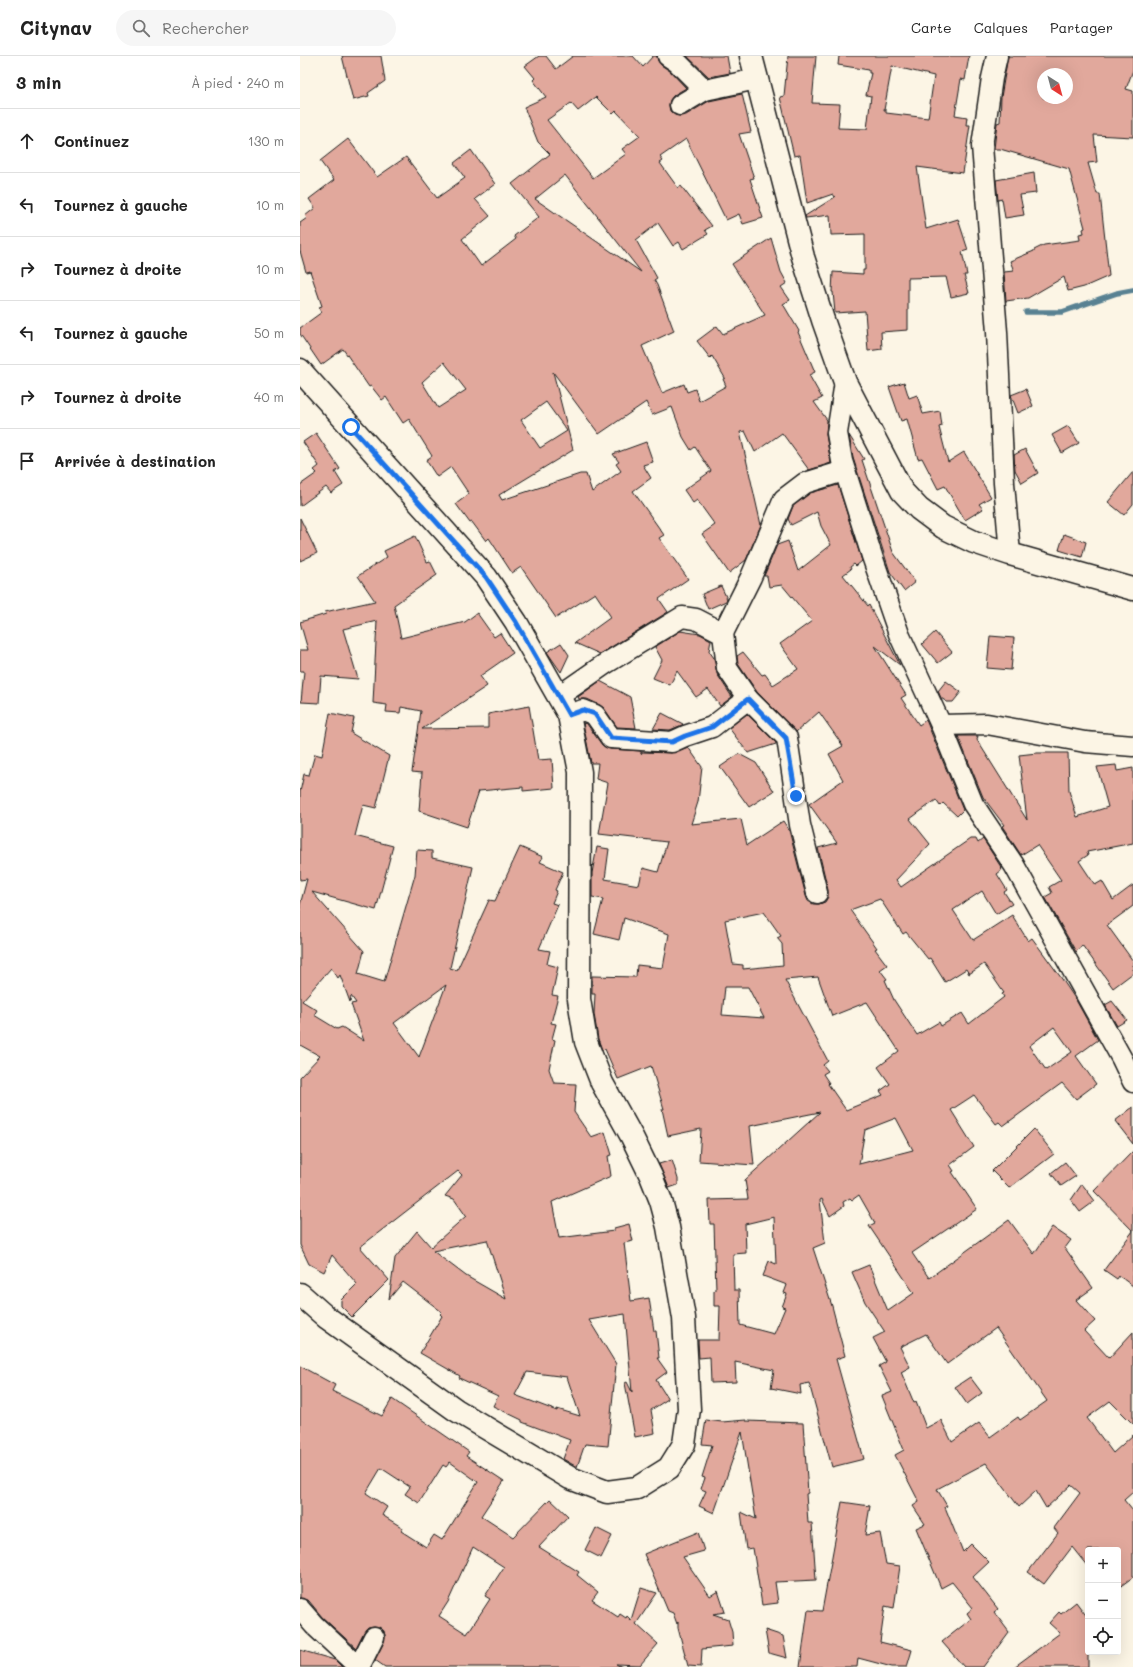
<!DOCTYPE html>
<html lang="fr">
<head>
<meta charset="utf-8">
<style>
  :root { --surface:#fff; --page:#f6f6f6; --text:#222; --muted:#767676; --line:#e0e0e0 }
  body { margin:0; font-family:Mali,sans-serif; background:var(--page); color:var(--text) }
  .controls { position:absolute; right:12px; bottom:12px; display:grid; overflow:hidden; border-radius:4px; box-shadow:0 4px 16px #0002 }
  .controls button { width:36px; height:36px; display:grid; place-items:center; padding:0; border:0; border-bottom:1px solid var(--line); background:var(--surface); color:var(--text); font:20px sans-serif }
  .compass { position:absolute; left:737px; top:12px; width:36px; height:36px; border-radius:50%; background:var(--surface); box-shadow:0 4px 16px #0002; rotate:144deg }
  .stop { position:absolute; width:12px; height:12px; margin:-9px; border:3px solid #1a73e8; border-radius:50%; background:#fff }
  .stop.end { background:#1a73e8; border-color:#fff; box-shadow:0 1px 4px #0008 }
  .list { margin:0; padding:0; list-style:none }
  h2 { display:flex; justify-content:space-between; align-items:center; height:52px; margin:0; padding:0 16px; font-size:17px }
  h2 small { font-size:13px; font-weight:400; color:var(--muted) }
  .list li { display:grid; grid-template-columns:26px 1fr auto; gap:12px; align-items:center; box-sizing:border-box; height:64px; padding:0 16px; border-top:1px solid var(--line) }
  .list b { display:block; font-size:15px; white-space:nowrap }
  .list em { font-size:13px; font-style:normal; color:var(--muted) }
  .icon { flex:none; width:22px; height:22px; fill:none; stroke:currentColor; stroke-width:2; stroke-linecap:round; stroke-linejoin:round }
  .map { position:relative; flex:none; width:833px; height:1611px; overflow:hidden }
  header { display:flex; align-items:center; gap:24px; box-sizing:border-box; height:56px; padding:0 20px; background:var(--surface); border-bottom:1px solid var(--line) }
  header strong { font-size:19px }
  nav { display:flex; gap:22px; margin-inline-start:auto; font-size:14px }
  .search { width:280px; height:36px; background:var(--page); display:flex; align-items:center; gap:10px; box-sizing:border-box; padding:0 14px; border-radius:22px; color:var(--muted); font-size:15px }
  main { display:flex }
  aside { flex:1; background:var(--surface) }
  .map>svg:first-child { display:block }
  .lines { fill:none; stroke-linecap:round; stroke-linejoin:round }
  .stream { stroke:#588192; stroke-width:5.5 }
  .building { fill:#e1a89c; stroke:#1c1c1c; fill-rule:evenodd }
  .minor-casing { stroke:#1c1c1c; stroke-width:23 }
  .tertiary-casing { stroke:#1c1c1c; stroke-width:25 }
  .minor { stroke:#fcf5e5; stroke-width:20 }
  .tertiary { stroke:#fcf5e5; stroke-width:22 }
  .route { stroke:#1a73e8; stroke-width:5 }
</style>
</head>
<body>
<header>
<strong>Citynav</strong>
<div class="search"><svg class="icon" aria-label="search" viewBox="0 0 24 24"><circle cx="10" cy="10" r="6"/><path d="M15 15l6 6"/></svg>Rechercher</div>
<nav><a>Carte</a><a>Calques</a><a>Partager</a></nav>
</header>
<main>
<aside>
<h2>3 min<small>À pied · 240 m</small></h2>
<ul class="list">
<li><svg class="icon" aria-label="ahead" viewBox="0 0 24 24"><path d="M12 20V5M6 11l6-6 6 6"/></svg><div><b>Continuez</b></div><em>130 m</em></li>
<li><svg class="icon" aria-label="left" viewBox="0 0 24 24"><path d="M17 20v-9H6M10 6l-5 5 5 5"/></svg><div><b>Tournez à gauche</b></div><em>10 m</em></li>
<li><svg class="icon" aria-label="right" viewBox="0 0 24 24"><path d="M7 20v-9h11M14 6l5 5-5 5"/></svg><div><b>Tournez à droite</b></div><em>10 m</em></li>
<li><svg class="icon" aria-label="left" viewBox="0 0 24 24"><path d="M17 20v-9H6M10 6l-5 5 5 5"/></svg><div><b>Tournez à gauche</b></div><em>50 m</em></li>
<li><svg class="icon" aria-label="right" viewBox="0 0 24 24"><path d="M7 20v-9h11M14 6l5 5-5 5"/></svg><div><b>Tournez à droite</b></div><em>40 m</em></li>
<li><svg class="icon" aria-label="arrive" viewBox="0 0 24 24"><path d="M6 21V4h12l-3 4 3 4H6"/></svg><div><b>Arrivée à destination</b></div></li>
</ul>
</aside>
<div class="map">
<svg width="833" height="1611" viewBox="0 0 833 1611">
  <rect width="100%" height="100%" fill="#fcf5e5"/>
  <filter id="ink" filterUnits="userSpaceOnUse"><feTurbulence type="fractalNoise" baseFrequency=".025" numOctaves="2"/><feDisplacementMap in="SourceGraphic" scale="8" xChannelSelector="R" yChannelSelector="G"/><feConvolveMatrix kernelMatrix="1 2 1 2 8 2 1 2 1" color-interpolation-filters="sRGB"/></filter>
  <g filter="url(#ink)">
    <g class="lines">
      <!-- stream -->
      <path class="stream" d="M726,256H762L817,237L833,234"/>
    </g>
    <!-- building -->
    <g class="building">
      <path d="M42,0H81L85,25L68,37L69,40L53,44Z"/>
      <path d="M239,0H246L256,13L273,0H333L343,11L353,0H357L358,5L361,9L370,15L386,32L374,39L370,44L369,49L370,55L375,59L380,60L386,59L409,45L442,38L451,76L439,78L454,122L450,123L463,162L443,168L439,158L426,164L386,83L360,101L363,105L360,107L378,132L381,130L412,170L405,174L408,178L383,193L379,186L373,190L358,167L336,184L357,222L354,224L357,229L374,275L342,290L362,337L384,328L387,336L395,333L399,345L426,330L423,323L425,322L412,300L410,302L397,285L417,270L423,278L465,259L432,208L471,182L481,216L487,227L481,231L490,244L483,248L499,275L498,276L515,316L509,319L522,342L514,346L527,364L526,379L531,407L509,414L482,377L455,396L445,375L440,376L461,469L446,504L429,517L402,478L415,469L397,444L393,447L384,434L411,415L395,391L391,394L383,381L372,351L352,359L346,346L299,378L253,316L273,394L199,439L202,444L280,418H286L292,436L321,415L316,408L319,406L313,398L346,386L353,406L343,409L351,422L333,435L364,479L359,482L388,523L359,543L368,556L300,598L275,587L311,561L295,537L256,562L221,511L212,517L189,482L186,485L172,466L170,467L156,448L169,438L151,411L137,421L126,404L132,400L109,363L103,367L86,341L82,344L71,330L69,331L43,293L21,309L0,278V272L22,256L19,251L22,250L10,215L6,216L0,195V167L7,162L5,160L15,152L9,143L34,124L20,105L48,83L77,121L106,101L137,142L165,122L154,107L171,94L195,128L175,143L190,160L162,183L181,210L216,183L214,180L239,161L212,128L250,98L238,86L224,51L246,41L233,24L235,22L225,10ZM296,41L313,58L316,55L340,80L322,93L326,98L293,122L247,64L271,47L278,55ZM265,119L341,216L235,143ZM144,306L166,334L138,352L122,326ZM246,346L267,375L240,392L221,364Z"/>
      <path d="M387,0H427L430,17L409,21Z"/>
      <path d="M488,0H516L512,47L540,48L538,72L567,73L571,40L566,39L571,17H569V14L538,9L539,0H669L665,24L661,23L655,59L667,61L666,69H670L663,117L617,111L626,173L658,163L668,194L662,196L667,219H664L669,237L651,241L646,221L608,222V274L581,276L582,293L568,295L565,255L535,257L533,236H532L533,216L563,218V214H565V178L531,179L530,159L506,162L505,160L535,141L533,138L507,147L500,99L494,100L480,41L484,40ZM592,10L634,20L628,62L586,57V54H584Z"/>
      <path d="M708,0H833V14L826,33L833,35V81L794,79L797,106L788,107L797,138H800L809,220L784,231L768,235L764,221L728,242L706,245L704,216L714,215L710,205L734,195V194L744,189L780,184L779,178L784,177L783,173L785,172L769,113L700,93H694L697,67L700,66L701,41ZM743,18H767V42H743Z"/>
      <path d="M734,117L736,137L720,139L724,159L705,162L702,143L698,144L696,124Z"/>
      <path d="M604,326L609,342L617,339L623,358L640,355L642,370L639,371L648,406L664,396L691,441L679,448L683,453L665,464L645,430L638,433L622,402L618,403L607,363L601,365L589,331Z"/>
      <path d="M726,333L733,350L718,357L711,339Z"/>
      <path d="M768,370L779,387L762,397L752,379Z"/>
      <path d="M16,377L40,413L35,416L43,429L31,437L26,431L0,450V429L17,417L14,414L19,410L3,386Z"/>
      <path d="M549,379L564,403L562,404L593,496L615,526L604,535L590,516L553,402Z"/>
      <path d="M725,393L738,417L722,427L715,414L714,399Z"/>
      <path d="M833,416V448L824,459L808,446Z"/>
      <path d="M538,429L562,505L556,510L554,508L550,511L551,513L543,519L568,550L569,549L600,609L575,590L606,639L601,642L619,669L626,664L663,754L657,760L643,747L640,750L636,744L610,763L630,788L596,824L601,831L670,783H676L678,787L683,783L701,811L700,812L702,814L697,818L707,834L704,836L712,848L696,858L682,835L653,854L673,884L712,859L728,885L732,882L762,923L776,944L798,984L776,1000L796,1028L776,1043L762,1027L703,1070L699,1066L696,1068L674,1039L651,1054L674,1091L650,1109L654,1115L652,1116L677,1153L612,1197L629,1222L709,1164L734,1198L752,1171L771,1184L765,1192L793,1232L776,1244L795,1265L784,1275L809,1302L833,1276V1368L810,1345L787,1362L813,1397L833,1379V1436L824,1444L833,1455V1521L818,1532V1494H788V1511L772,1491L744,1528L728,1516L758,1477L754,1472L780,1437L771,1429L746,1452L736,1435L719,1451L686,1407L637,1433L647,1450L645,1451L663,1496L671,1488L689,1506L673,1521L698,1553L694,1556L709,1576L683,1611H664L642,1586L671,1563L667,1557L673,1552L652,1526L641,1532L616,1472L625,1468L613,1450L619,1446L595,1399L604,1394L582,1340L592,1336L579,1310L586,1306L573,1282L585,1276L565,1246L552,1216L569,1209L588,1255L614,1237L569,1170L575,1167L559,1139L552,1144L550,1142L543,1146L544,1150L530,1160L522,1143L520,1144L525,1187L513,1192L532,1250L545,1300L536,1303L564,1403L532,1411L509,1327L500,1329L501,1338L471,1332L474,1314L435,1306L436,1326L411,1327L410,1301L399,1302L398,1284H419L420,1250H414V1235L416,1234L414,1168H410L409,1144L448,1143L445,1124L520,1056L450,1070L454,1109L399,1105L401,1073L368,1080L362,1053H364L351,1010L318,1023L305,993L302,994L298,983L294,958L295,938H292V920L336,921L337,909L363,912L369,878L324,862L319,884L294,878L303,843L292,841V817L297,791L309,793L305,823L339,829L343,812L358,816L367,786L299,778L308,727L296,723L298,707H291L283,667L287,668L302,689L310,693L341,695V698L342,696L371,697L388,691L402,711L398,746L391,768L441,763L447,789L483,765L489,774L506,840L508,845L513,848H519L525,846L528,841V834L518,792L537,787L509,748L543,724L529,698L543,690L519,656L496,676L457,636L438,608L437,600L443,596L462,619L465,618L473,629L498,613L480,588L512,565L482,529L469,531L467,520H464L477,489L488,485L498,515L531,489L521,470L517,456L491,469L488,463L493,450L510,437ZM580,843L603,878L606,876L628,903L630,902L645,926L666,913L669,918L684,908L704,937L702,938L704,941L669,968L662,957L641,970L639,966L617,979L594,944L585,924L587,923L580,914L587,909L575,893L577,892L550,854ZM464,856L481,880L477,882L482,888L483,909L443,913V909L433,908L425,864ZM518,921L532,960L567,946L599,995L578,1011L590,1028L580,1035L583,1039L546,1054L528,1028L529,1027L523,1018L528,1015L523,1009L528,1005L485,924ZM425,931H448L464,962L422,959ZM754,971L772,996L746,1014L729,990ZM596,1062L613,1094L559,1108L565,1074ZM474,1161L476,1208L469,1205L463,1220L487,1229L484,1237L487,1238L482,1251L485,1252L474,1278L440,1269L439,1234H434L433,1198L446,1197L445,1168ZM696,1272L747,1345L720,1364L718,1361L690,1381L679,1367L652,1386L641,1364L626,1372L616,1346L614,1347L601,1316L610,1311L600,1291L626,1278L647,1308Z"/>
      <path d="M0,462L17,497L0,505Z"/>
      <path d="M764,478L786,486L782,501L759,494Z"/>
      <path d="M115,480L127,506L130,505L137,519L94,549L101,582L165,566L177,557L194,581L200,577L213,597L180,620L187,630L122,673L188,672V658L229,650L238,704L252,703L254,732L223,735V731L179,735L167,771L119,755L122,717L112,716L121,655L101,651L100,657L86,656L87,649L73,647L77,565L43,573L58,623L21,620L19,647L1,646L4,615H0V594H8L0,566L26,558L25,556L38,553L75,545L58,520L87,501L84,495Z"/>
      <path d="M421,530L427,543L426,545L408,553L402,538Z"/>
      <path d="M380,575L400,578L411,584L409,595L414,602L417,618L432,641L420,650L408,633L396,641L377,615L370,629L353,622L362,604L355,591Z"/>
      <path d="M635,576L652,596L638,607L622,588Z"/>
      <path d="M690,580L714,582L711,614L687,612Z"/>
      <path d="M261,587L269,599L261,616L247,596Z"/>
      <path d="M300,625L330,641L336,672L317,671L304,652L300,649L287,643H279L278,641Z"/>
      <path d="M646,625L661,636L653,646H647L641,642L638,635Z"/>
      <path d="M30,657L54,662L51,677L89,700L76,752L63,749L55,780L93,790L76,854L12,836L64,895L58,918L84,926L115,819L117,794L132,795V802L173,811L150,912L157,914L189,844L195,845L220,791L243,801L240,806L263,816L255,834L257,835L252,847L258,849L239,893L250,895L247,908L258,911L252,939L258,940L251,967L256,968L252,983L255,984L249,1013L254,1027L276,1028L274,1056L291,1081L305,1076L312,1099L308,1100L311,1120L252,1146L259,1182L314,1175V1172L329,1168L333,1185L324,1187L331,1245L349,1242L354,1275H356L359,1302H357L367,1316L356,1324L368,1343L351,1354L355,1377L335,1381L325,1327L327,1326L332,1336L325,1258L289,1264L316,1308L308,1390L285,1388L277,1411L263,1403L270,1384L222,1366V1364L193,1350L198,1340L159,1322L160,1320L120,1297L142,1260L140,1258L142,1256L103,1226L89,1243L95,1202L117,1175L131,1191L166,1160L154,1143L145,1140L162,1119L158,1115L60,1191L89,1224L52,1261L41,1250V1244L57,1228L32,1199L24,1216L9,1208L0,1189V1021L20,1000L0,989V849L7,823L0,824V736L4,718L9,719L15,698L22,700ZM31,912L38,922L40,919L50,946L51,940L56,947L51,948L64,985L42,971L37,973L14,959L17,954L2,945ZM146,929L119,1001L94,967ZM187,1184L206,1243L166,1220L133,1195ZM227,1316L267,1321L280,1360L257,1353V1355L215,1339Z"/>
      <path d="M362,657L383,668L382,669L370,674L353,673Z"/>
      <path d="M447,658L476,687V688L448,697L429,672Z"/>
      <path d="M658,680H678L677,684L727,764L719,699L737,697H768L769,735L777,761L808,751L797,711L816,709L817,715L833,712V787L787,796L788,799L779,805L795,829L802,825L813,844L833,829V850L807,869L833,905V917L813,932L782,889L776,896L745,841L752,837L749,831L761,824L737,789L721,799L702,770L704,769L683,741Z"/>
      <path d="M439,698L456,707L474,735L449,751L420,711Z"/>
      <path d="M812,945L827,964L817,970L805,949Z"/>
      <path d="M833,1051V1088L815,1065Z"/>
      <path d="M734,1073L754,1098L709,1132L692,1115Z"/>
      <path d="M833,1095V1175L794,1135Z"/>
      <path d="M372,1104L378,1123V1129L369,1132L359,1108Z"/>
      <path d="M765,1106L776,1120L761,1130L751,1117Z"/>
      <path d="M782,1128L795,1145L780,1156L771,1144Z"/>
      <path d="M833,1175V1230L819,1220L817,1223L804,1214Z"/>
      <path d="M0,1310L35,1329L32,1335L82,1360L92,1343L169,1396L166,1400L204,1425L181,1460L213,1481L250,1443L268,1460L239,1491L279,1516L277,1519L298,1536L292,1544L318,1561L320,1558L326,1562L327,1560L331,1564L341,1532L357,1537L336,1568L358,1588L340,1609L316,1608L322,1611H85L75,1604L84,1586L85,1580L84,1575L79,1571L74,1570L68,1571L64,1576L56,1592L22,1561L9,1545L0,1542ZM150,1406L178,1426L142,1484L134,1479L126,1491L101,1475L103,1472L82,1459L87,1451L66,1437L81,1412L110,1431L105,1438L119,1447L143,1409L146,1411ZM173,1491L204,1511L185,1540L190,1543L167,1578L139,1560L148,1546Z"/>
      <path d="M670,1321L682,1337L667,1348L655,1331Z"/>
      <path d="M406,1364L422,1366L446,1364V1365L503,1367L508,1437L506,1438L508,1467H512L516,1524L475,1526L478,1547L462,1549L453,1492L446,1493L441,1456L456,1463L442,1376L414,1457L399,1450L406,1435L401,1433L405,1422L402,1421L412,1389L402,1388Z"/>
      <path d="M542,1446L570,1450L565,1479L580,1477L586,1508L600,1510L594,1552L585,1550L580,1586L612,1594L607,1611H592L558,1602L557,1611H500L508,1554L522,1555Z"/>
      <path d="M296,1472L312,1480L301,1502L285,1494Z"/>
      <path d="M398,1476L404,1495L383,1501L410,1540L418,1535L425,1556L413,1558L428,1563L432,1576L433,1590L402,1593L401,1611L388,1610L378,1572V1566L377,1568L373,1557L368,1555L344,1498Z"/>
      <path d="M776,1546L788,1562V1611H714L760,1577L749,1567L759,1556L761,1558Z"/>
      <path d="M465,1574L483,1580L487,1602L469,1597Z"/>
      <path d="M0,1594L35,1604L42,1611H0Z"/>
    </g>
    <g class="lines">
      <!-- minor casing -->
      <g class="minor-casing">
        <g id="minor">
          <path d="M368,0L377,6L405,34"/>
          <path d="M697,0L692,22L682,90L697,276L704,427L710,498"/>
          <path d="M380,49L405,34L457,23"/>
          <path d="M545,326L537,377L542,405L572,500L599,578L641,669L673,748L714,809L822,1003L833,1026"/>
          <path d="M423,577L451,521L484,443L505,427L544,415"/>
          <path d="M259,640L305,608L382,561L396,563L423,577L427,612L448,643"/>
          <path d="M269,659L283,654L295,659L311,682L372,686L385,680L412,671L448,643L487,682L500,769L517,837"/>
          <path d="M641,669L687,668L785,686L833,690"/>
          <path d="M0,1553L14,1569L59,1611"/>
          <path d="M59,1611L74,1581"/>
        </g>
      </g>
      <!-- tertiary casing -->
      <g class="tertiary-casing">
        <g id="tertiary">
          <path d="M451,0L503,201L523,264L545,326L602,435L619,453L643,471L674,486L710,498L833,533"/>
          <path d="M0,314L186,521L216,566L269,659L280,716L279,943L286,986L302,1027L332,1081L351,1120L361,1145L368,1171L384,1262L389,1353L384,1388L369,1412L337,1432L307,1436L270,1422L156,1354L26,1261L0,1238"/>
        </g>
      </g>
      <!-- minor -->
      <use href="#minor" class="minor"/>
      <!-- tertiary -->
      <use href="#tertiary" class="tertiary"/>
    </g>
  </g>
  <g class="lines" filter="url(#ink)">
    <!-- route -->
    <path class="route" d="M51,371L186,521L216,566L269,659L283,654L295,658L311,682L372,686L385,680L412,671L448,643L486,682L496,740"/>
  </g>
</svg>
<div class="controls">
<button>+</button>
<button>−</button>
<button><svg class="icon" aria-label="locate" viewBox="0 0 24 24"><circle cx="12" cy="12" r="6"/><path d="M12 2v4M12 18v4M2 12h4M18 12h4"/></svg></button>
</div>
<svg class="compass" viewBox="-18 -18 36 36"><path d="M0-13l5 13h-10z" fill="#e53935"/><path d="M0 13l5-13h-10z" fill="#767676"/></svg>
<div class="stop" style="left:51px;top:371px"></div>
<div class="stop end" style="left:496px;top:740px"></div>
</div>
</main>
</body>
</html>
